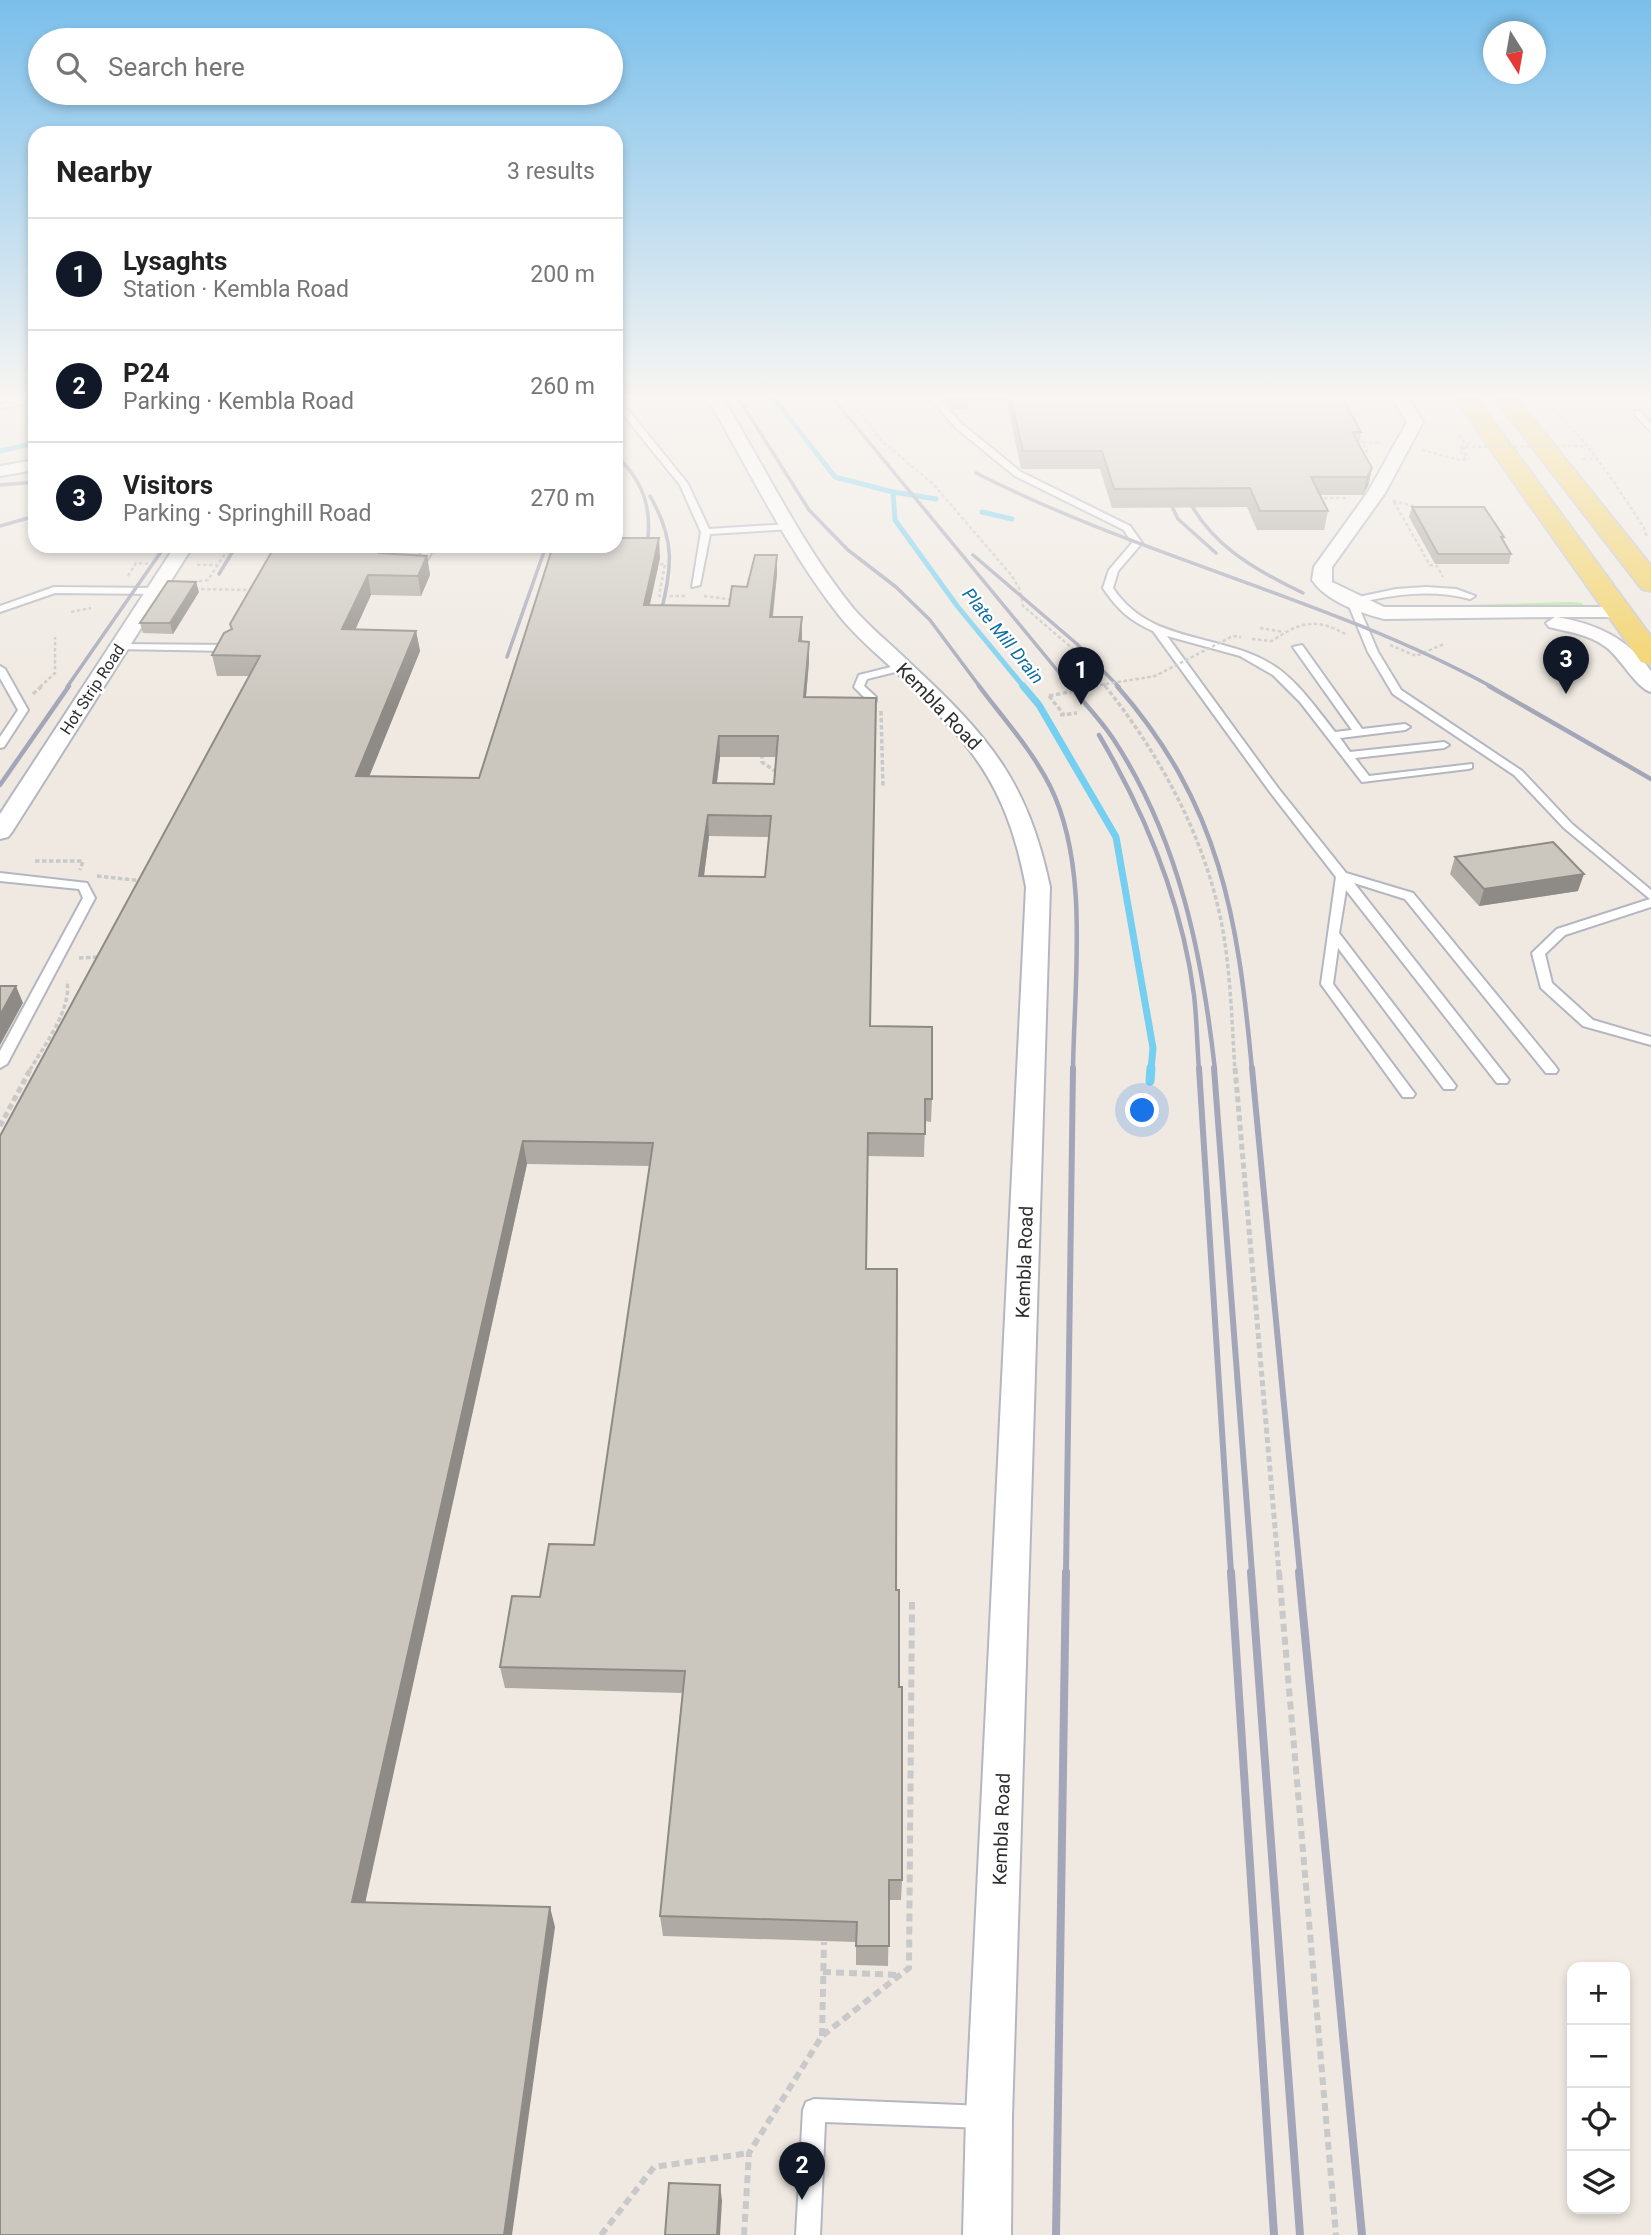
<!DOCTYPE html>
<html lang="en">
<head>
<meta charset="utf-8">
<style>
  :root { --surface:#fff; --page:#f6f6f6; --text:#222; --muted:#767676; --line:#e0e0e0; --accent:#111827 }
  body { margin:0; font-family:Roboto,sans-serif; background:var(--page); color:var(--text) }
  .controls { position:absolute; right:21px; bottom:21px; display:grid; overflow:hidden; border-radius:14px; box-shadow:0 4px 10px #0003 }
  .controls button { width:63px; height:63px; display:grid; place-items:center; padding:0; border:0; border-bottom:2px solid var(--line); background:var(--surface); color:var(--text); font:35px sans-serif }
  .compass { position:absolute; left:1483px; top:21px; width:63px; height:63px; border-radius:50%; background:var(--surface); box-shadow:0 4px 10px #0003; rotate:169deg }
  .you { position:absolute; left:1143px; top:1111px; width:24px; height:24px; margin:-18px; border:5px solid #fff; border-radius:50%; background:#1a73e8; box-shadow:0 0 0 10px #1a73e833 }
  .badge { display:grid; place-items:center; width:46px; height:46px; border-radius:50%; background:var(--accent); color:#fff; font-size:23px; font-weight:700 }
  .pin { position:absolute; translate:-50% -58px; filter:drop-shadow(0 2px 4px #0008) }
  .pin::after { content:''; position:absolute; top:37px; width:24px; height:21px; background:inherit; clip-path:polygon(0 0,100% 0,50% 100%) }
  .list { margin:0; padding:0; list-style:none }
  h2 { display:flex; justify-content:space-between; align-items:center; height:91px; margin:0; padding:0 28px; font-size:30px }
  h2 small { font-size:23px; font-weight:400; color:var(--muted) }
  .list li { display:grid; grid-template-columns:46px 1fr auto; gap:21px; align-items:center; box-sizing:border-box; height:112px; padding:0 28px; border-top:2px solid var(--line) }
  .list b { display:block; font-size:26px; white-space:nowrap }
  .list p { margin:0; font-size:23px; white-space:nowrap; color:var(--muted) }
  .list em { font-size:23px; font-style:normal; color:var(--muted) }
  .icon { flex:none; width:38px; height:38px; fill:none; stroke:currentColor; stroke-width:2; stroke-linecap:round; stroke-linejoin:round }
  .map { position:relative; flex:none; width:1651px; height:2235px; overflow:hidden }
  .search { position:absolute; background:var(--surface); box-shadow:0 4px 10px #0003; left:28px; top:28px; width:595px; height:77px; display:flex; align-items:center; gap:18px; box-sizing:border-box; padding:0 24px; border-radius:38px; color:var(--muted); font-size:26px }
  .panel { position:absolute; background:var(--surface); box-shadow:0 4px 10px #0003; left:28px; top:126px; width:595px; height:427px; border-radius:21px }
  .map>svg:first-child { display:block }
  .green { fill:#b6e59e }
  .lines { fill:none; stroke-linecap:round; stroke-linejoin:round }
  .stream-far2 { stroke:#75cff0; stroke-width:5 }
  .stream-far1 { stroke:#75cff0; stroke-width:7 }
  .stream { stroke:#75cff0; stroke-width:9 }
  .lane-casing { stroke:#b4b7c1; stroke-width:4 }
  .street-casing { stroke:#b4b7c1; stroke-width:4 }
  .primary-casing { stroke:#c9c9c9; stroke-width:4 }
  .path-far3 { stroke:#c9c9c9; stroke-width:2.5; stroke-dasharray:3.5 2.5; stroke-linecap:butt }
  .path-far2 { stroke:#c9c9c9; stroke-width:3.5; stroke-dasharray:4.5 2.5; stroke-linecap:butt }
  .path-far1 { stroke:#c9c9c9; stroke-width:5; stroke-dasharray:6 3.5; stroke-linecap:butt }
  .path { stroke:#c9c9c9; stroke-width:6; stroke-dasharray:8 5; stroke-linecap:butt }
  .lane { fill:#fff; fill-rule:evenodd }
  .street { fill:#fff; fill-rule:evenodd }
  .primary { fill:#f2d163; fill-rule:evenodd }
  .rail-far3 { stroke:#a3a6b8; stroke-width:3.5 }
  .rail-far2 { stroke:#a3a6b8; stroke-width:4.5 }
  .rail-far1 { stroke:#a3a6b8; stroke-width:6 }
  .rail { stroke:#a3a6b8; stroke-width:8 }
  .path-bridge-far1 { stroke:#c9c9c9; stroke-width:2.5; stroke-dasharray:3.5 2.5; stroke-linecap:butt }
  .path-bridge { stroke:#c9c9c9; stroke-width:3.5; stroke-dasharray:4.5 2.5; stroke-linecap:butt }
  .wall { fill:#afaba4; fill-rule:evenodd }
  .shaded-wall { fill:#8e8b86 }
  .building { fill:#cbc7bf; stroke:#8e8b86; stroke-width:2; fill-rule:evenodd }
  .labels { text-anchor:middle; stroke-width:5; stroke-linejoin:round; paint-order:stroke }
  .far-street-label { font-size:16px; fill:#2e2e2e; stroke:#fff }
  .far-water-label { font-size:18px; font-style:italic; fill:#0d6fa3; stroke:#fff }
  .street-label { font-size:19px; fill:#2e2e2e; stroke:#fff }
</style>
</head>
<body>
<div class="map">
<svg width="1651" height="2235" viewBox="0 0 1651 2235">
  <rect width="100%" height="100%" fill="#efe9e1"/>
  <!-- green -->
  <path class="green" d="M1571,602L1582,603L1585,608L1469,609L1466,605Z"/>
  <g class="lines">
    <!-- stream-far2 -->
    <g class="stream-far2">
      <path d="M772,396L835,477L893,492L895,520L958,607L1024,687"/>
      <path d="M0,451L35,443"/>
      <path d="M893,492L936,499"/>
      <path d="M982,512L1012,519"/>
    </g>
    <!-- stream-far1 -->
    <path class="stream-far1" d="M1023,686L1039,705L1116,837L1153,1048L1151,1070"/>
    <!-- stream -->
    <path class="stream" d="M1150,1081L1151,1068"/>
    <!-- lane casing -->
    <g class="lane-casing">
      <g id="lane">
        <path d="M616,396H621L624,405L688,484L709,529L790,524L793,525V529L710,534L700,585L692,587L701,532L680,485L617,407Z"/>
        <path d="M928,396H936L962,424L1021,472L1130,526L1142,543L1118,571L1113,588C1149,642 1211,633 1264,660C1294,675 1315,707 1335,732L1352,730L1293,647L1302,645L1362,729L1405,724L1410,727L1405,730L1340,738L1350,752L1444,742L1449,745L1444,748L1355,758L1369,776L1472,764V768L1468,769L1362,782L1300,702L1273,675L1240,656L1167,636L1278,788L1346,873L1413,893L1556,1067L1558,1070L1556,1073H1546L1405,899L1354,883L1509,1080L1507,1083H1497L1346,890L1339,933L1456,1086L1454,1089H1444L1338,948L1333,984L1415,1094L1413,1097H1403L1321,984L1336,877L1270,792L1153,631C1129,620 1118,610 1103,588L1109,570L1132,543L1124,530L1015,476L956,428Z"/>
        <path d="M35,397V401L0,409V405Z"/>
        <path d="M1635,411H1641L1651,425V432L1635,415Z"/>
        <path d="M425,546H435L427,560L424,561L419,558Z"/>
        <path d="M54,587L155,588L160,591L155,594L55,593L0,612V606Z"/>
        <path d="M1426,587L1456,589L1475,596L1470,599C1432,589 1396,594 1357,603L1378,652L1401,690L1522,771L1572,824L1651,890V907L1565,935L1545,954L1552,983L1593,1020L1651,1037V1045L1583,1026L1541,988L1532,953L1557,929L1650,899L1564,828L1514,775L1393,694L1368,652L1347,601L1349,599L1396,589Z"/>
        <path d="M119,644L230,645L235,648L230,651L115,649V645Z"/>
        <path d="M903,664L908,667L907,669L867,679L864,686L876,697V701H868L854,687L859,675Z"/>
        <path d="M0,666L5,669L28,710L4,747L0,748V737L18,710L0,678Z"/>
        <path d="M0,873L87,883L95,898L7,1064L0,1068V1051L83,898L79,889L0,881Z"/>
        <path d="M814,2099L984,2106L992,2109L995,2117L992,2125L984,2128L825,2122L820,2235H796L803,2110L806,2102Z"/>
      </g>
    </g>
    <!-- street casing -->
    <g class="street-casing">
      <g id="street">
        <path d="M706,396H722C764,466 801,544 853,608C870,628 891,644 910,663C988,736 1027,779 1050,887L1012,2117L1011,2235H963L966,2117L1026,887C1006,781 970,743 894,670C875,652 854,635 838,614C786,548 749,469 706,396Z"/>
        <path d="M1391,396H1407L1423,422L1385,493L1332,567V582L1384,607H1627L1630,611L1620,617H1557C1597,624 1627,638 1651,671V692C1637,689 1620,657 1606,647C1588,634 1569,632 1549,627L1546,623L1555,617L1384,619C1360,613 1326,601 1312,580L1314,567L1368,492L1407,422Z"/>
        <path d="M35,460V470L0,476V466Z"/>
        <path d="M175,546H193L12,832L8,837L0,839V814Z"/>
      </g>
    </g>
    <!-- primary casing -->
    <g class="primary-casing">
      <g id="primary">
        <path d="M1453,396H1475L1651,637V664L1641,662Z"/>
        <path d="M1493,396H1515L1651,566V591L1642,589Z"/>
      </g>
    </g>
    <!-- path-far3 -->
    <g class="path-far3">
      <path d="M846,396L882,441L934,485L1012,576L1020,590L1023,606L1079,654L1106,687"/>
      <path d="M1539,396C1583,433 1613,480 1644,528L1647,538"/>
      <path d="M1358,434L1367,451L1364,461"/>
      <path d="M1363,442L1382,443"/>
      <path d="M1422,450L1460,460L1469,459"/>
      <path d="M1583,459H1597L1594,455"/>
      <path d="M1465,460L1461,452L1470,442"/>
      <path d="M1318,498H1348"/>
      <path d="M1393,501L1422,508"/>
      <path d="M1394,502L1430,565L1437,566L1443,577"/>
      <path d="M660,564H665L659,596H685"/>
      <path d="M197,565H218"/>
      <path d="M128,576L136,563L150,564"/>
      <path d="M193,582L208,580L230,546"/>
      <path d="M195,589L253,590"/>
      <path d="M704,596L734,600"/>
      <path d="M71,612L91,608"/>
      <path d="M1260,628L1284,632"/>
      <path d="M1252,639L1272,641C1300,622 1316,617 1347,635"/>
      <path d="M1390,645L1416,656L1444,644"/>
      <path d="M1063,668L1076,667L1092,686"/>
      <path d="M40,687L55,673V637"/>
    </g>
    <!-- path-far2 -->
    <g class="path-far2">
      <path d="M1105,686C1163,758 1209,845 1224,937C1231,981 1232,1026 1235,1070"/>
      <path d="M33,694L42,686"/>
      <path d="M1049,696L1064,715"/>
      <path d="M881,711L883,787"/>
      <path d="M1060,715L1077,713"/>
      <path d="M762,754V762L775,771"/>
      <path d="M35,861H83L80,870"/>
      <path d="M97,876L143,881"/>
      <path d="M79,958L101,957"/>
      <path d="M30,1070C44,1045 72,1010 67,981"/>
    </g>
    <!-- path-far1 -->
    <g class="path-far1">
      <path d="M1235,1068L1279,1573"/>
      <path d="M0,1126L31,1068"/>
    </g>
    <!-- path -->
    <g class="path">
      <path d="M1279,1572L1336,2235"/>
      <path d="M823,1972L899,1975"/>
      <path d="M822,2036L824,1942"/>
      <path d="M601,2235L654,2167L749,2153"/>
      <path d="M744,2235L749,2153L822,2036L909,1968L912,1602"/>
    </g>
    <!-- lane -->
    <use href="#lane" class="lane"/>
    <!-- street -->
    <use href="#street" class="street"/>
    <!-- primary -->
    <use href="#primary" class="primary"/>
    <!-- rail-far3 -->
    <g class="rail-far3">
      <path d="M737,396L809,510L848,550L896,587L930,620L980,687"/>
      <path d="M831,396L1071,687"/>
      <path d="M616,455C647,485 654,515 645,557"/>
      <path d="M976,473C1143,558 1328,598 1492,687"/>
      <path d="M0,485L35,482"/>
      <path d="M1183,489C1207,543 1251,568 1303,593"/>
      <path d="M1164,490L1178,519L1216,553"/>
      <path d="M650,496C679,546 670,572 658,626"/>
      <path d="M0,526L35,516"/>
      <path d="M973,555L1077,644L1119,687"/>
      <path d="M219,574L236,546"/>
      <path d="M507,657L546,546"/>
      <path d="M67,687L165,546"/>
    </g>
    <!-- rail-far2 -->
    <g class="rail-far2">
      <path d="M979,686C1003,718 1032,750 1050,786C1090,866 1074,982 1073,1070"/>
      <path d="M1070,686C1084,703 1101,720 1114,740C1179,840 1202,953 1215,1070"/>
      <path d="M1117,686C1221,805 1238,918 1252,1070"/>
      <path d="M1489,686L1651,779"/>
      <path d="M1099,735C1146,815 1182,902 1194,995C1197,1020 1197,1045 1199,1070"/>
      <path d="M0,785L69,686"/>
    </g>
    <!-- rail-far1 -->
    <g class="rail-far1">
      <path d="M1199,1068L1231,1573"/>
      <path d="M1214,1068L1252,1573"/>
      <path d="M1252,1068L1300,1573"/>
      <path d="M1066,1573L1073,1068"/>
    </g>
    <!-- rail -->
    <g class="rail">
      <path d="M1231,1572L1274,2235"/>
      <path d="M1251,1572L1300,2235"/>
      <path d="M1299,1572L1362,2235"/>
      <path d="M1056,2235L1066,1572"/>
    </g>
    <!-- path-bridge-far1 -->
    <g class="path-bridge-far1">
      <path d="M1459,435L1467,446"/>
      <path d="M1460,447L1587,446"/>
      <path d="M1461,448L1469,459"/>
      <path d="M1088,687L1155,676L1233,636L1241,637"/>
    </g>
    <!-- path-bridge -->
    <path class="path-bridge" d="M1049,696L1098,686"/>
  </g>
  <!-- wall -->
  <g class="wall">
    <path d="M941,396H1341L1361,432L1359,444L1372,468L1368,486L1363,495H1320L1328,511L1324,530H1257L1247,507L1112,508L1100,469H1021L1007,402H967V409H952L941,397Z"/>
    <path d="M1412,507L1504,537L1503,540L1511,554L1509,564H1435L1409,517Z"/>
    <path d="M275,546H395L391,554L427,556L430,575L421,596L371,595L355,630L416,631L420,651L369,776L479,778L660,558L650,605L729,606L747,587L777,574L773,617L801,642L809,662L806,697L870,1026L932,1099L931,1122L925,1121L924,1157L868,1156L866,1269L896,1590L899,1687L902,1880L901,1900H889L888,1966L856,1965V1942L663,1936L660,1916L682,1693L505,1688L500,1667L540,1597L594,1545L650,1166L527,1164L365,1902L555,1927L0,2235L249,676H217L212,655L231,630L230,624ZM720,757H776L774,784L717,783ZM709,836L769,837L765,877L704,876Z"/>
    <path d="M199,592L173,634L143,633L140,623Z"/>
    <path d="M1455,857L1578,891L1479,906L1450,874Z"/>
  </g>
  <!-- shaded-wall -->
  <g class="shaded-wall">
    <path d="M1372,468L1368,486L1363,495L1367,477Z"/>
    <path d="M659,538L660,558L645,625L644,605Z"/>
    <path d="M382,546H395L382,572L379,553Z"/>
    <path d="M777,555V574L770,637V617Z"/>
    <path d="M427,556L430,575L421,596L418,576Z"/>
    <path d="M368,575L371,595L346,650L342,629Z"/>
    <path d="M196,582L199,592L173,634L170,623Z"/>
    <path d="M802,617V638L800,662L799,641Z"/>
    <path d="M416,631L420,651L361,797L356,776Z"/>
    <path d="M809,642V662L804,718V697Z"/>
    <path d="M719,736L720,757L714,804L713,783Z"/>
    <path d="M708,815L709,836L701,898L699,876Z"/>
    <path d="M1584,874L1578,891L1479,906L1484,889Z"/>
    <path d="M16,986L23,1003L0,1045V1015Z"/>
    <path d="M523,1141L527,1164L361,1922L352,1902Z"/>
    <path d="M550,1907L555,1927L512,2235H504Z"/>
    <path d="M720,2185L722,2201L720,2235H717Z"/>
  </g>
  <!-- building -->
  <g class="building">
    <path d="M1010,396H1341L1361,432H1352L1372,468L1367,477H1311L1328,511H1260L1250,488L1114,489L1102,451H1023Z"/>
    <path d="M1412,507H1484L1504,537H1501L1511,554H1438Z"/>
    <path d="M616,538H659L644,605L729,606L732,586L747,587L755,555H777L770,617H802L799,641L809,642L804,697L876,698L870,1026L932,1027V1099H925V1134L868,1133L866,1269H897L896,1590H899V1687H902V1880H889V1946H856L857,1922L660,1916L685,1671L500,1667L512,1596L540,1597L549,1544L594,1545L653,1143L523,1141L352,1902L550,1907L504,2235H0V1136L260,656L212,655L224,633L232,629L230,624L275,546H382L379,553L427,556L418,576L368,575L342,629L416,631L356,776L479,778L553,546H616ZM719,736H778L774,784L713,783ZM708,815L771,816L765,877L699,876Z"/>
    <path d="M168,581L196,582L170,623H140Z"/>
    <path d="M1553,842L1584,874L1484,889L1455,857Z"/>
    <path d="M0,986H16L0,1015Z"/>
    <path d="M669,2183L720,2185L717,2235H665Z"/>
  </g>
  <!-- sky -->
  <linearGradient id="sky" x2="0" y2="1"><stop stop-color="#7abfeb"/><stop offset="0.56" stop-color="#f8f5f2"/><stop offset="1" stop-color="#f8f5f2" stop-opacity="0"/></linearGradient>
  <rect width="1651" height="708" fill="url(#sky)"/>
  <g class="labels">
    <!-- far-street labels -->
    <g class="far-street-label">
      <text transform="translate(92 689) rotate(-57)" y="6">Hot Strip Road</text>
    </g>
    <!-- far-water labels -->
    <g class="far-water-label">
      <text transform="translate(1003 636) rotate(51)" y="6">Plate Mill Drain</text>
    </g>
    <!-- street labels -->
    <g class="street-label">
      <text transform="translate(939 706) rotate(46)" y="7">Kembla Road</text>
      <text transform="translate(1024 1262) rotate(-88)" y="7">Kembla Road</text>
      <text transform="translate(1001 1829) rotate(-88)" y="7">Kembla Road</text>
    </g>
  </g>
</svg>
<div class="controls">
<button>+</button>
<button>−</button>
<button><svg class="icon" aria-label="locate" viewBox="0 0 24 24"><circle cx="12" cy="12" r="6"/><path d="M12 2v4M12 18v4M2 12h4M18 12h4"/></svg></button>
<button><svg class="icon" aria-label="layers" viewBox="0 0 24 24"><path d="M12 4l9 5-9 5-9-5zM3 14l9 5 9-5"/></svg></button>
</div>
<svg class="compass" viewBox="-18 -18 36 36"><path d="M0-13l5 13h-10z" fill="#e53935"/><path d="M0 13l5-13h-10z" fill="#767676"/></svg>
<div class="you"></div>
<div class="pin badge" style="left:1081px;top:705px">1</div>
<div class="pin badge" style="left:802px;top:2200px">2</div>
<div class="pin badge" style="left:1566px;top:694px">3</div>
<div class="search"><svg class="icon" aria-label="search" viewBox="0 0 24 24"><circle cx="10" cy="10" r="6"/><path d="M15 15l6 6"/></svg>Search here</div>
<section class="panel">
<h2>Nearby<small>3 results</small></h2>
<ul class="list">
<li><span class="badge">1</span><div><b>Lysaghts</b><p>Station · Kembla Road</p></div><em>200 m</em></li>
<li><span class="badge">2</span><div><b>P24</b><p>Parking · Kembla Road</p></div><em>260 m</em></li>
<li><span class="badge">3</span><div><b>Visitors</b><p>Parking · Springhill Road</p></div><em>270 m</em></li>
</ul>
</section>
</div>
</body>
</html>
